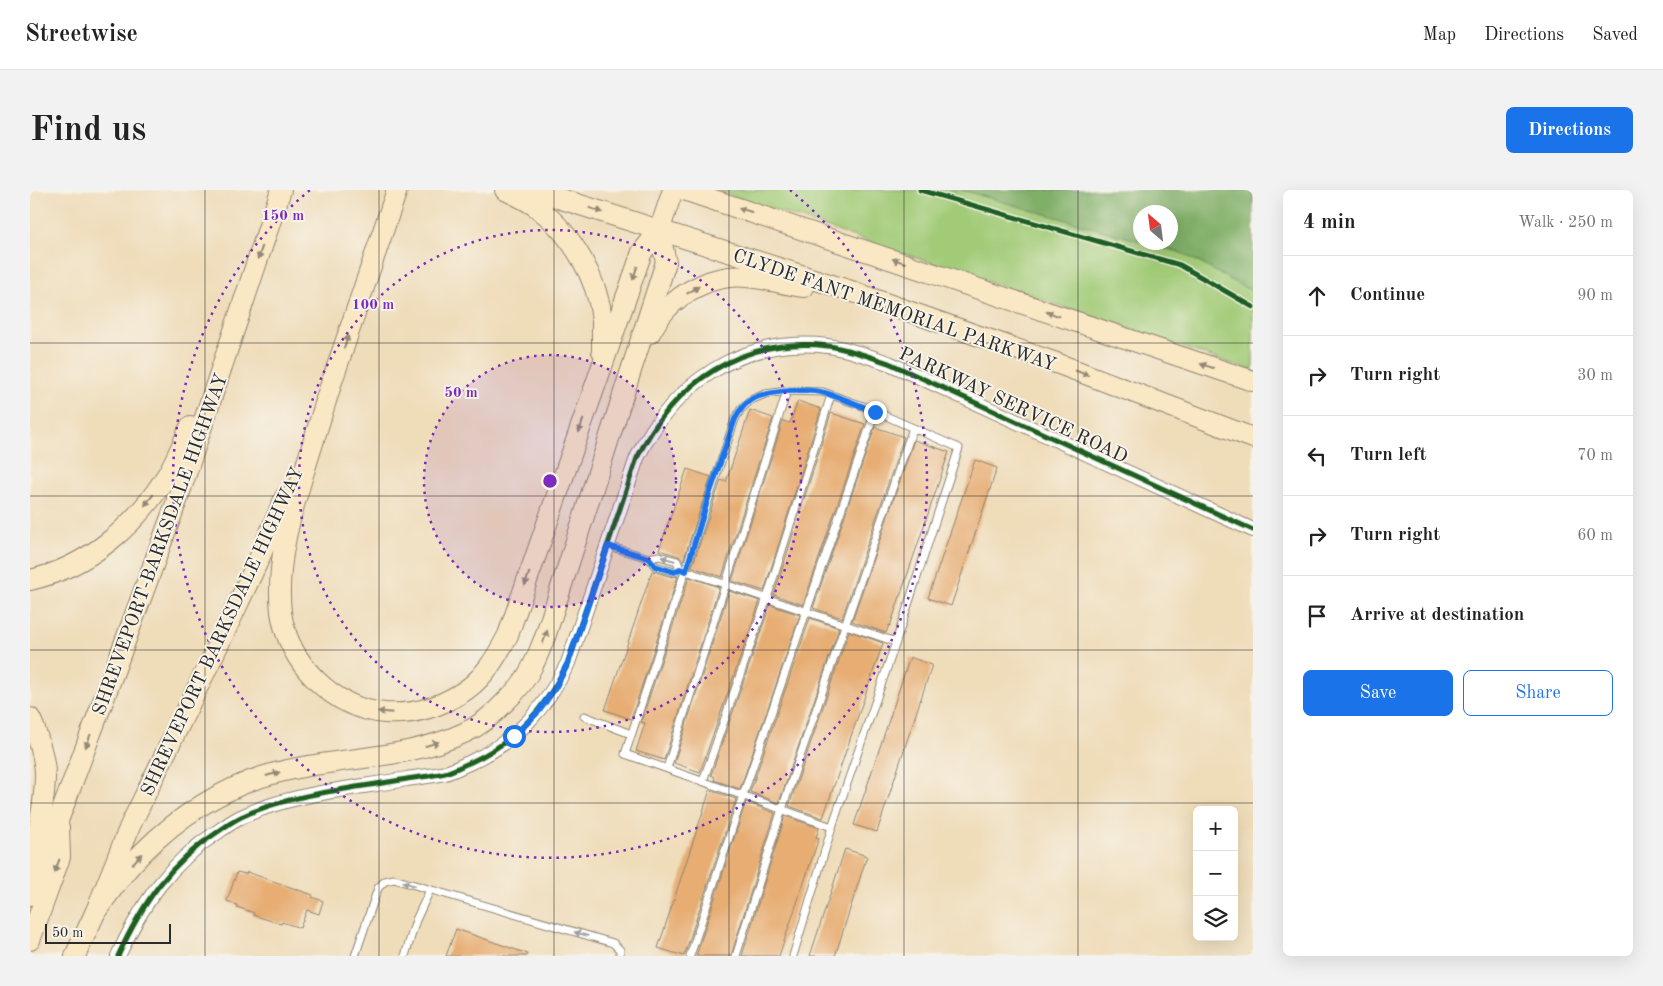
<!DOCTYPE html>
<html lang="en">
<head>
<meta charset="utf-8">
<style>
  :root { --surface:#fff; --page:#f2f2f2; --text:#222; --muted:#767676; --line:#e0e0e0; --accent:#1a73e8 }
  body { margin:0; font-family:"Old Standard TT",serif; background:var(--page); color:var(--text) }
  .controls { position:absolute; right:15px; bottom:15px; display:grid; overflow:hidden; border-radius:8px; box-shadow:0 5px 20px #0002 }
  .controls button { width:45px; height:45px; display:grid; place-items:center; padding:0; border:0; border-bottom:1px solid var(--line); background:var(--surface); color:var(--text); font:25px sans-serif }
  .compass { position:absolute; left:1103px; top:15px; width:45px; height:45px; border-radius:50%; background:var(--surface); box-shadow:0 5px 20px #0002; rotate:332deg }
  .scale { position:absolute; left:15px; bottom:12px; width:126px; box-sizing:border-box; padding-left:5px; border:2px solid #2b2b2b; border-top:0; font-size:14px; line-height:18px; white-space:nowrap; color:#2b2b2b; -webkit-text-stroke:4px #f7f3e8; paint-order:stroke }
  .stop { position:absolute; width:15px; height:15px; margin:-11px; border:4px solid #1a73e8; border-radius:50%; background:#fff }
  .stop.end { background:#1a73e8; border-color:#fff; box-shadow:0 1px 5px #0008 }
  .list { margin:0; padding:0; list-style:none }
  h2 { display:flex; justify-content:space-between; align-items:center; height:65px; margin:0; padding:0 20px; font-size:21px }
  h2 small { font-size:16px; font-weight:400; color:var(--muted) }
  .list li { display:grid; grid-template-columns:32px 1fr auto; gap:15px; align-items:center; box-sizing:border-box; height:80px; padding:0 20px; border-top:1px solid var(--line) }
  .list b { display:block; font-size:19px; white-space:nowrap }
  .list em { font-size:16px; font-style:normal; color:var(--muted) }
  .actions { display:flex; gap:10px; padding:15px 20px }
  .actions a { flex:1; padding:11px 0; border:1px solid var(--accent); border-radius:8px; text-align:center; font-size:18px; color:var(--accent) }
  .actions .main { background:var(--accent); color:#fff }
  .icon { flex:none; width:28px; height:28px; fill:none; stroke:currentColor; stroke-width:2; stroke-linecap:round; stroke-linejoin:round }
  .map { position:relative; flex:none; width:1223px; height:766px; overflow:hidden; border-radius:8px }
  header { display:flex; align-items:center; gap:30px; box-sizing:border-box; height:70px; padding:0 25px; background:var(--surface); border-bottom:1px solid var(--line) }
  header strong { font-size:24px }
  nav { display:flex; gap:28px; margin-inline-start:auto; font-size:18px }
  .intro { display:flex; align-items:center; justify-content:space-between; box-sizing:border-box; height:120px; padding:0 30px }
  h1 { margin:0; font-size:35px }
  .button { padding:12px 22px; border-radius:8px; background:var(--accent); color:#fff; font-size:18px; font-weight:700 }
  main { display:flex; gap:30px; padding:0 30px }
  aside { flex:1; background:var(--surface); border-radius:8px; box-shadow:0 5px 20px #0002 }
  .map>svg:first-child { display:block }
  .green { fill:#a1cb77; stroke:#667b51 }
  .forest { fill:#80af68; stroke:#566d4a }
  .building { fill:#e7ad73 }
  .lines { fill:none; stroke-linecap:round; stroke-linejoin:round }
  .lane-casing { stroke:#8d8472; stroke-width:9 }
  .street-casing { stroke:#8d8472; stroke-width:16 }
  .secondary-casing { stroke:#8d8472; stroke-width:22 }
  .lane { stroke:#fff; stroke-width:7 }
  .street { stroke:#fff; stroke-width:14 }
  .secondary { stroke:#fae7c3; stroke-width:20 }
  .cycleway-casing { stroke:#f7f3e8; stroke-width:8 }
  .cycleway { stroke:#1b5e20; stroke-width:5 }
  .oneway { fill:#928977 }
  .oneway2 { fill:#a0a0a0 }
  .route { stroke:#1a73e8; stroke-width:6 }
  .grid { fill:none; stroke:#2b2b2b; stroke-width:1; stroke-opacity:0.55 }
  .ring { fill:none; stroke:#7b2cbf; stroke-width:2.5; stroke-dasharray:2.5 5 }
  .labels { text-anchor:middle; stroke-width:4; stroke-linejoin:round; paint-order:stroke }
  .street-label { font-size:19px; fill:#2b2b2b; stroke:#f7f3e8 }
  .centre { fill:#7b2cbf; stroke:#f7f3e8; stroke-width:2.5 }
  .ring-label { font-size:15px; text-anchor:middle; font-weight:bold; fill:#7b2cbf; stroke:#f7f3e8; stroke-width:4; stroke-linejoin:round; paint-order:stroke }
</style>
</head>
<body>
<header>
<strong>Streetwise</strong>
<nav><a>Map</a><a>Directions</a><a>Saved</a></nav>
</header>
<div class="intro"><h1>Find us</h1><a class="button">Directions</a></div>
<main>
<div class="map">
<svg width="1223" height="766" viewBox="0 0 1223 766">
  <rect width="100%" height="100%" fill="#f7f3e8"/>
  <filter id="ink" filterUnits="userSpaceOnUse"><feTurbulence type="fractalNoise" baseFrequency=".02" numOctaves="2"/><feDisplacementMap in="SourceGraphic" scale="10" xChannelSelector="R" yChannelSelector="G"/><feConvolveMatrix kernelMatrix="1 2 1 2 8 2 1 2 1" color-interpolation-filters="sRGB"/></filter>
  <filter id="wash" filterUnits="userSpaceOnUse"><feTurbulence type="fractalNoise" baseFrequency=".0096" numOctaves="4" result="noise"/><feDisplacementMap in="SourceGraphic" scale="20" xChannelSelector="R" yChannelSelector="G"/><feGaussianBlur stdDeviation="1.12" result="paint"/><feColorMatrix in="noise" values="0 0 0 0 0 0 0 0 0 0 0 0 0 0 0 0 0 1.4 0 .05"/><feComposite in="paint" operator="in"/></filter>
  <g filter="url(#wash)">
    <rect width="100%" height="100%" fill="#efdcb9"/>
    <!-- green -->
    <path class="green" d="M685,0H932L1110,51V52L1116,53L1152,63L1223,102V181Z"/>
    <!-- forest -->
    <path class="forest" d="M932,0H1223V102L1152,63L1116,53L1140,52V22H1110V51Z"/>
    <g id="blocks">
      <!-- building -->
      <g class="building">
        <path d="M768,211L791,219L734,401L702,391L753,231L760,233Z"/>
        <path d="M720,220L743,228L692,387L662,377L691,290L696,292Z"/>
        <path d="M801,223L835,234L773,415L744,405Z"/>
        <path d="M845,237L874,247L812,428L783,418Z"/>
        <path d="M884,250L919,262L860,436L859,435L856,443L822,431Z"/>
        <path d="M945,270L967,278L921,416L898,408Z"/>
        <path d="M657,279L681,287L653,371L649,366L629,360Z"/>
        <path d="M622,381L642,387L648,386L601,529L575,520Z"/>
        <path d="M659,387L689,397L634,570L606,561L615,533L611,532Z"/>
        <path d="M699,401L730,411L670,582L644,573Z"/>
        <path d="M740,415L770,425L710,599L684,590L685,587L681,585Z"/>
        <path d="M780,428L809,438L749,613L720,602Z"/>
        <path d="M819,441L853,453L793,628L759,616Z"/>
        <path d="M880,467L902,475L847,642L824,635Z"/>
        <path d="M680,600L706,609L654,766L628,758Z"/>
        <path d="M716,612L745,623L701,766H666Z"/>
        <path d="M755,626L789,638L786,647L789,648L749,766H712Z"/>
        <path d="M815,659L837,666L805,766H780Z"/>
        <path d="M207,682L216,684L217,682L283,705L282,707L293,711L289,724L277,720L270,738L252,732L251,734L223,725L224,723L207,717V715L197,711Z"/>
        <path d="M426,739L498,764L497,766H416Z"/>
      </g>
    </g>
  </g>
  <g filter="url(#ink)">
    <use href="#blocks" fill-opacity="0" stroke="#8d8472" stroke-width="1"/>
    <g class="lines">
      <!-- lane casing -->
      <g class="lane-casing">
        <g id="lane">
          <path d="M578,356L619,368L629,366L647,371L650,379L644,382L625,376L619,368"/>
          <path d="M650,379L656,381C726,404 796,428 866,452L929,258L833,216L793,202L757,201L735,204L721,210L711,219L705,229L595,564L802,637L866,452"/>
          <path d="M554,526L601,544"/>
          <path d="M637,578L757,201"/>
          <path d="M673,591L737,408L801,205"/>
          <path d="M325,766L348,698L355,691L364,689L583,753L590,760V766"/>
          <path d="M375,766L386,730L400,700"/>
          <path d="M660,766L713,605L845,222"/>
          <path d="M706,766L752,619L883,238"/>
          <path d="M763,766L802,637"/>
        </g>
      </g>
      <!-- street casing -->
      <g class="street-casing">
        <path id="street" d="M88,766C112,714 139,673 189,641C196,636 203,631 211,627C262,603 322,599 377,589C390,587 402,586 415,583C423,581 431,576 439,573C487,551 515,519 538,473L607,268C644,192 713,146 798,156C820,159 841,167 861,174L1223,340"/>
      </g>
      <!-- secondary casing -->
      <g class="secondary-casing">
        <g id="secondary">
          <path d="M475,0C486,5 499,11 509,19C542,44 568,89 572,130C572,140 572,151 572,161"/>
          <path d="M503,0L818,100L1029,174L1223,248"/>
          <path d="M654,0L1223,191"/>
          <path d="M620,143C624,136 628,129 633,123C653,100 685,84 716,87C735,88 754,95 774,97"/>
          <path d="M300,198C291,227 282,256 273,285C259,330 246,375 251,422C258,473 303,519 355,523C381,525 406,518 428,505C452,492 466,468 478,445L612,62L629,41L643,0"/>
          <path d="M296,209L367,0"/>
          <path d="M0,390C58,377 106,336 137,285C146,270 153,253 160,237"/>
          <path d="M0,528C7,542 16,572 15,588C14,616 8,643 2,670"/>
          <path d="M0,705L75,506L149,305L251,0"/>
          <path d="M66,721C77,706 88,690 100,676C133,639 174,609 220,591C289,565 367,574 434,543C450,536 464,524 476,511C487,501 497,488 503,475C508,466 511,456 515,447L636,72L629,41"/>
          <path d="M0,750L30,667L29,637"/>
          <path d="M45,766L66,721L100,636L200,431L228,371L255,307"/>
        </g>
      </g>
      <!-- lane -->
      <use href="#lane" class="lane"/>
      <!-- street -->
      <use href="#street" class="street"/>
      <!-- secondary -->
      <use href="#secondary" class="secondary"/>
      <!-- cycleway casing -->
      <g class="cycleway-casing">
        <g id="cycleway">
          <path d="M890,0L1150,75L1223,117"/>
          <path d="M88,766C112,714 139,673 189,641C196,636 203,631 211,627C262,603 322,599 377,589C390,587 402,586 415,583C423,581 431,576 439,573C487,551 515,519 538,473L607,268C644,192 713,146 798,156C820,159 841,167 861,174L1223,340"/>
        </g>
      </g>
      <!-- cycleway -->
      <use href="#cycleway" class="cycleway"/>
    </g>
    <!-- one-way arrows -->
    <defs><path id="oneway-solid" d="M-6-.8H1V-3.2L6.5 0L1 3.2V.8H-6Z" transform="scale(1.25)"/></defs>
    <g class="oneway">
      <use href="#oneway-solid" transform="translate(566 20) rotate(18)"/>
      <use href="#oneway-solid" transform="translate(715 20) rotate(-162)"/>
      <use href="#oneway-solid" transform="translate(230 63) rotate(109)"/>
      <use href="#oneway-solid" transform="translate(869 71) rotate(-162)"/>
      <use href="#oneway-solid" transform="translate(605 83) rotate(109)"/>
      <use href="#oneway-solid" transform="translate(663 100) rotate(-31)"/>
      <use href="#oneway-solid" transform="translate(1023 124) rotate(-161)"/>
      <use href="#oneway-solid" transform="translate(316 152) rotate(-71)"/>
      <use href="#oneway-solid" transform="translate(1177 176) rotate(-162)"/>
      <use href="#oneway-solid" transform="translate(1052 183) rotate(21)"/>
      <use href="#oneway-solid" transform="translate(551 236) rotate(109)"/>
      <use href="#oneway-solid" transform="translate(119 310) rotate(128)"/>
      <use href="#oneway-solid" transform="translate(497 389) rotate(109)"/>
      <use href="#oneway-solid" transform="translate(515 447) rotate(-70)"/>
      <use href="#oneway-solid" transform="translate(355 522) rotate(-175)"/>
      <use href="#oneway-solid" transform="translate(58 551) rotate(111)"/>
      <use href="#oneway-solid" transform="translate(402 554) rotate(-18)"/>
      <use href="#oneway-solid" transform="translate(243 584) rotate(-15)"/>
      <use href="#oneway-solid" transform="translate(107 669) rotate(-47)"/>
      <use href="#oneway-solid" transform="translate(27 676) rotate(110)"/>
    </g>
    <g class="oneway2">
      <use href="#oneway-solid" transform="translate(638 369) rotate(-164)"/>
      <use href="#oneway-solid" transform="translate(379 694) rotate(-164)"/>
      <use href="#oneway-solid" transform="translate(551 744) rotate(-164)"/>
    </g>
  </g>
  <g class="lines" filter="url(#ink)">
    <!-- route -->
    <path class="route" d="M484,546L509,521L525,498L538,473L578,356L619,368L625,376L644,382L650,379L656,381L679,305L705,229C709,221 714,214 722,209C738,201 777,198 795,203C812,208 829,215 845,222"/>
  </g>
  <!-- grid -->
  <path class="grid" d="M175,0V766M349,0V766M524,0V766M699,0V766M874,0V766M1048,0V766M0,153H1223M0,306H1223M0,460H1223M0,613H1223"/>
  <!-- distance rings -->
  <circle cx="520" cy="291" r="126" fill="#7b2cbf" fill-opacity=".12"/>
  <g class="ring">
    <circle cx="520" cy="291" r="126"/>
    <circle cx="520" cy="291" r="251"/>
    <path d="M760 0A377 377 0 1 1 280 0"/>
  </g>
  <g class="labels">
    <!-- street labels -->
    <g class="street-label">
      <text transform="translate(865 119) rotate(19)" y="7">CLYDE FANT MEMORIAL PARKWAY</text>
      <text transform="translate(984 214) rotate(25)" y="7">PARKWAY SERVICE ROAD</text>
      <text transform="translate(129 354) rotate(-70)" y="7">SHREVEPORT-BARKSDALE HIGHWAY</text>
      <text transform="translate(191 441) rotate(-65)" y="7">SHREVEPORT BARKSDALE HIGHWAY</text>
    </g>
  </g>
  <circle cx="520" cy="291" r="8" class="centre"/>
  <g class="ring-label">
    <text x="253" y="30">150 m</text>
    <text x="343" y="119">100 m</text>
    <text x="431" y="207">50 m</text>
  </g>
</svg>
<div class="controls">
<button>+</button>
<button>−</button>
<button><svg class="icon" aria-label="layers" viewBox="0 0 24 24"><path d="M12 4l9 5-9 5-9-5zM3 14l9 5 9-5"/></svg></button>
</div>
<svg class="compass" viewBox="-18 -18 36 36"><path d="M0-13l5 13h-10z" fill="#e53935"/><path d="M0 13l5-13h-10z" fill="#767676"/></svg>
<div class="scale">50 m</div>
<div class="stop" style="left:484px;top:546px"></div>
<div class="stop end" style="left:845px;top:222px"></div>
</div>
<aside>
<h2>4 min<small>Walk · 250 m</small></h2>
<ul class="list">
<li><svg class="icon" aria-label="ahead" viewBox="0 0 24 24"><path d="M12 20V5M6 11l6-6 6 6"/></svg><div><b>Continue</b></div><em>90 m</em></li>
<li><svg class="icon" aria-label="right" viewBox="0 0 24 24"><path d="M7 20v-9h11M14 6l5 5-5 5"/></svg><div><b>Turn right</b></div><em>30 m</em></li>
<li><svg class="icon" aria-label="left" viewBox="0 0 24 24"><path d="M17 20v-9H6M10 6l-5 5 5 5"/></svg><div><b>Turn left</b></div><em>70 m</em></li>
<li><svg class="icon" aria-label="right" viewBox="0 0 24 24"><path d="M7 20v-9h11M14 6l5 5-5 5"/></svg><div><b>Turn right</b></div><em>60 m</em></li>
<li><svg class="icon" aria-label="arrive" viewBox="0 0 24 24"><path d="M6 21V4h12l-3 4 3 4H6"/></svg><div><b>Arrive at destination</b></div></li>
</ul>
<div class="actions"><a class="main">Save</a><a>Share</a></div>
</aside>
</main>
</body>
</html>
